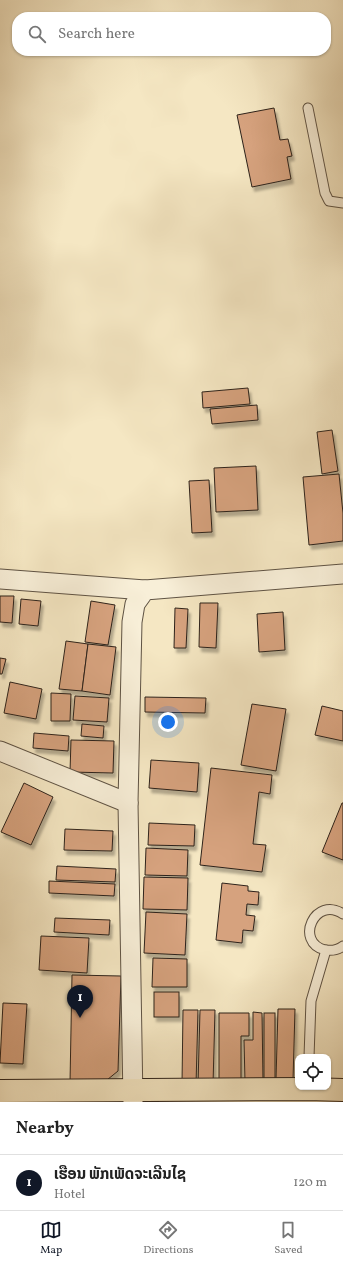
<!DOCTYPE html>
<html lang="en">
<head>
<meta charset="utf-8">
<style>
  :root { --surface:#fff; --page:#f2f2f2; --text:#222; --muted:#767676; --line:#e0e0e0; --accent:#111827 }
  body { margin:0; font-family:Vollkorn,"Noto Sans Lao",serif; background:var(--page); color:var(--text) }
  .controls { position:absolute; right:12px; bottom:12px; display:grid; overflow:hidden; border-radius:8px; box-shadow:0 1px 3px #0004 }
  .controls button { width:36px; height:36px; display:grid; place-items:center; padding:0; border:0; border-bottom:1px solid var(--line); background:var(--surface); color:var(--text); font:20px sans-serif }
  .you { position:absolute; left:168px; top:722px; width:14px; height:14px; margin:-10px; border:3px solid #fff; border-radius:50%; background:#1a73e8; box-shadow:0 0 0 6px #1a73e833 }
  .badge { display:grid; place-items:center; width:26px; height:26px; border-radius:50%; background:var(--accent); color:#fff; font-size:13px; font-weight:700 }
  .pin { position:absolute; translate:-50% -33px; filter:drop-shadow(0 1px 2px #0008) }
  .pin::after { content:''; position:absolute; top:21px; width:14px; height:12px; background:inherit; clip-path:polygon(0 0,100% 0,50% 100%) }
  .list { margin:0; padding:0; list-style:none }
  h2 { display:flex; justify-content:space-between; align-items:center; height:52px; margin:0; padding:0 16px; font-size:17px }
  h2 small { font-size:13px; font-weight:400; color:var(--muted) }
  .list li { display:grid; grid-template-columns:26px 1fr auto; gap:12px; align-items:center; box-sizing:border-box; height:56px; padding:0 16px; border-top:1px solid var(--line) }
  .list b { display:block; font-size:15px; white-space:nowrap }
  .list p { margin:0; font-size:13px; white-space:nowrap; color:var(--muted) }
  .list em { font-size:13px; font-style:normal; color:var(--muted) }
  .icon { flex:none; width:22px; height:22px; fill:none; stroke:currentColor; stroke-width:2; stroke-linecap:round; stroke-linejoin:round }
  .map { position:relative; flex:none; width:343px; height:1102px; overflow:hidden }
  .search { position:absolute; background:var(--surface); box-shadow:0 1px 3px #0004; left:12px; right:12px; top:12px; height:44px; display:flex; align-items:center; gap:10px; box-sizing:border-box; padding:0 14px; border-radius:16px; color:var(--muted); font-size:15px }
  .sheet { height:108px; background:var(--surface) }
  nav { display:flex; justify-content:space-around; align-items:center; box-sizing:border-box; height:56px; border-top:1px solid var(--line); background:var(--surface); font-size:11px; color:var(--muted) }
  nav a { display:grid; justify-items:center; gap:2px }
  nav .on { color:var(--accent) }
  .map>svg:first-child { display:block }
  .building { fill:#d6a27e; stroke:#2d221a; filter:url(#shadow) }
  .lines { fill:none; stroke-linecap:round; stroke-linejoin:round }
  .service-casing { stroke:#5f5344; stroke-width:11 }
  .minor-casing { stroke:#5f5344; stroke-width:21 }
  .trunk-casing { stroke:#2d221a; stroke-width:24 }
  .service { stroke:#f8efd8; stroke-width:9 }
  .minor { stroke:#f8efd8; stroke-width:19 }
  .trunk { stroke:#f5e7c3; stroke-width:22 }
</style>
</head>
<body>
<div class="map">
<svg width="343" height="1102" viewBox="0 0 343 1102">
  <defs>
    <filter id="shadow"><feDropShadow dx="2.5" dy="4.5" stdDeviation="1" flood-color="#0004"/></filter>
  </defs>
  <rect width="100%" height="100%" fill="#f5e7c3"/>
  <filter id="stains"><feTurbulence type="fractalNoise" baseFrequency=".005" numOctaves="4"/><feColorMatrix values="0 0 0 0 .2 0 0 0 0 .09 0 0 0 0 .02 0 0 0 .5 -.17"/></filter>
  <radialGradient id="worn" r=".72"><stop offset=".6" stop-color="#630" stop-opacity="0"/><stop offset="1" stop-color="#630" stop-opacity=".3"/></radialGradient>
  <!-- building -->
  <g class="building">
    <path d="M274,108L280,140L288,139L292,156L287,157L291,179L252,187L237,115Z"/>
    <path d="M248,388L250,404L203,408L202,392Z"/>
    <path d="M257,405L258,420L212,424L210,409Z"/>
    <path d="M332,430L338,471L322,474L317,432Z"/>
    <path d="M256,466L258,510L216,512L214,468Z"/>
    <path d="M339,474L343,513V541L309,545L303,477Z"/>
    <path d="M209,480L212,532L192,533L189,481Z"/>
    <path d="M0,596H14L12,623L0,622Z"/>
    <path d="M21,599L41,601L38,626L19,624Z"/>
    <path d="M91,601L115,605L108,645L85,642Z"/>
    <path d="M200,603H218L216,648L199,647Z"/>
    <path d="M175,608L188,609L186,648H174Z"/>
    <path d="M283,612L285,650L259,652L257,614Z"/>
    <path d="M66,641L88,644L82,691L59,689Z"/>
    <path d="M88,644L116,647L110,695L82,691Z"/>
    <path d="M0,658L6,659L2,674H0Z"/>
    <path d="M10,682L42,689L36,719L4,713Z"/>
    <path d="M51,693L71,694L70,721H51Z"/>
    <path d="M75,696L109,698L107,722L73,720Z"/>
    <path d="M145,697L206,698L205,713L145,712Z"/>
    <path d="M252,704L286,709L276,771L241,765Z"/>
    <path d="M322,706L343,711V741L315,735Z"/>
    <path d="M82,724L104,726L103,738L81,736Z"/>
    <path d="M34,733L69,736L68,751L33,748Z"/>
    <path d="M71,740L114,741L113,773L70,772Z"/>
    <path d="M151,760L199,763L197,792L149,788Z"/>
    <path d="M211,768L272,775L270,794L259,792L253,844L266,845L262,872L200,865Z"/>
    <path d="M24,783L53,797L31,845L1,832Z"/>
    <path d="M342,803H343V860L322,852Z"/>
    <path d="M149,823L195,825L194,846L148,845Z"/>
    <path d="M65,829L113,831L112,851L64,850Z"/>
    <path d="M146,848L188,850L187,876L145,875Z"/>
    <path d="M57,866L116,869L115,882L56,880Z"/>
    <path d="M144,877L188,878L187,910L143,909Z"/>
    <path d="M49,881L115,884L114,896L49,893Z"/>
    <path d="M222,883L248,886V891L259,892L258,905L247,904L246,915L255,916L253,931L243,930L242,943L216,940Z"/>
    <path d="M146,912L187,914L185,955L144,953Z"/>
    <path d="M55,918L110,920L109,935L54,932Z"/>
    <path d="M41,936L89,938L87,973L39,970Z"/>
    <path d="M153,958L187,959V987H152Z"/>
    <path d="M72,975L121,976L118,1071L102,1084L70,1083Z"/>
    <rect x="154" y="992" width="25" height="25"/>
    <path d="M3,1003L27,1004L23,1064L0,1063Z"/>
    <path d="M278,1009H295L293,1080L276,1079Z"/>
    <path d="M183,1010H198L196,1085L182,1084Z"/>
    <path d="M200,1010H215L213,1085H198Z"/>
    <path d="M253,1012L262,1013L263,1082H245L244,1040H253Z"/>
    <path d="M219,1013H249V1036H241V1082H219Z"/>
    <rect x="264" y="1013" width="11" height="70"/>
  </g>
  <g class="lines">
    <!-- service casing -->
    <g class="service-casing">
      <g id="service">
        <path d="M308,108L325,193L329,201L343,203"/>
        <path d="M343,914C315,895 294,942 325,950C332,951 338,950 343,946"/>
        <path d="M309,1057L311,1001L326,950"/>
      </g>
    </g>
    <!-- minor casing -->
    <g class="minor-casing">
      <g id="minor">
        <path d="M0,579L145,590"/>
        <path d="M0,751L128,803"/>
        <path d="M133,1102L128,803L132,622L135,604L145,590L343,574"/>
      </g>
    </g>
    <!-- trunk casing -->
    <g class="trunk-casing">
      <path id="trunk" d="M0,1091L308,1089L343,1090"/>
    </g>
    <!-- service -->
    <use href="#service" class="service"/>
    <!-- minor -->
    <use href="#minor" class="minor"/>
    <!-- trunk -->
    <use href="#trunk" class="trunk"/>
  </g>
  <rect width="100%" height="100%" filter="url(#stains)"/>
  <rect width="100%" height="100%" fill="url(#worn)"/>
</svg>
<div class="controls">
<button><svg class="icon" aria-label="locate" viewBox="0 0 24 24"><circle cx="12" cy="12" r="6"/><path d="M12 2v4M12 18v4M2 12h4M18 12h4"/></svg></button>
</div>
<div class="you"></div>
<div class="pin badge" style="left:80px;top:1018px">1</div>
<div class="search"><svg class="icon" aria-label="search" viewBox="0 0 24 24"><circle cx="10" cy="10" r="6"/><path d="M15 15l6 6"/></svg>Search here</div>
</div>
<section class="sheet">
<h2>Nearby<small></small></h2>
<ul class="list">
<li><span class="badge">1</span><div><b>ເຮືອນ ພັກເພັດຈະເລີນໄຊ</b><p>Hotel</p></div><em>120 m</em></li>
</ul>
</section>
<nav>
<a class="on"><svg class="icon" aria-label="map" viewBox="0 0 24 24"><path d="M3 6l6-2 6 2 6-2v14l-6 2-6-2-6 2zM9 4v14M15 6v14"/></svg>Map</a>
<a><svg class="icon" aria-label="directions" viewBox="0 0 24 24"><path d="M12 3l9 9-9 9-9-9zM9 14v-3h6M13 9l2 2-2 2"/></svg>Directions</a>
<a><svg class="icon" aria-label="saved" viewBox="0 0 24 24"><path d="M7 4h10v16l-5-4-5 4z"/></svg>Saved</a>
</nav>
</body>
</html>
